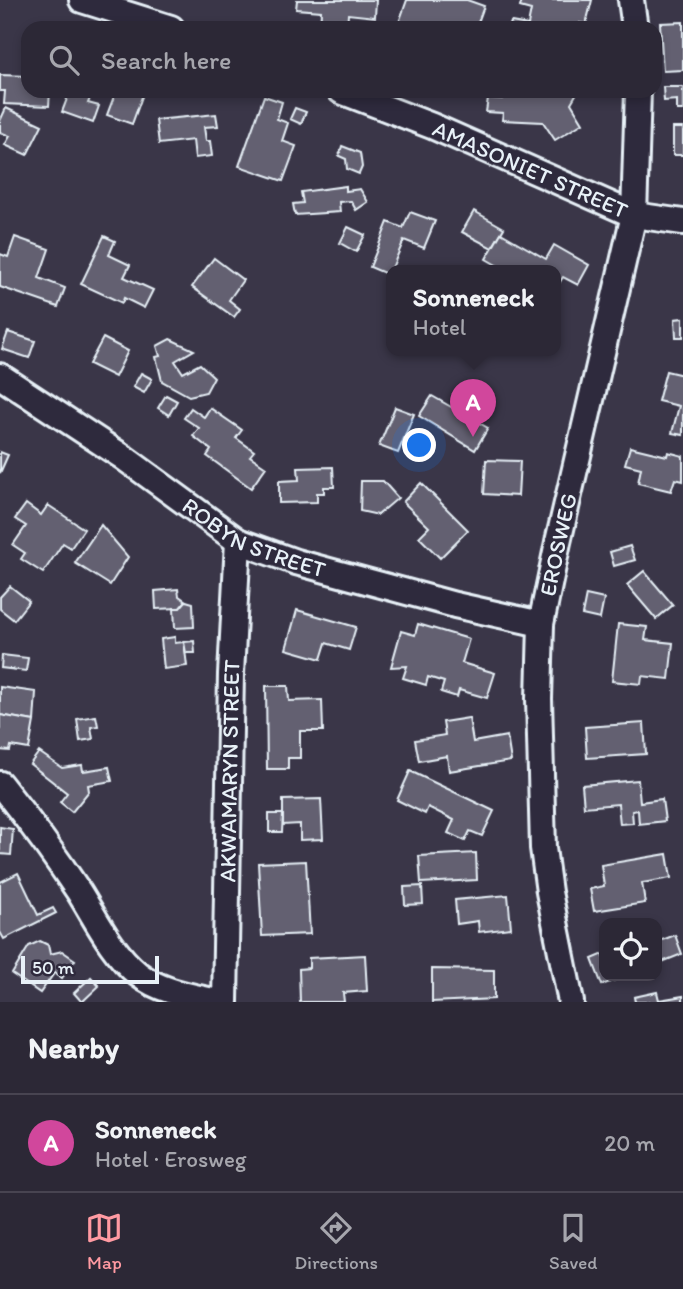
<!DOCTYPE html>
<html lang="en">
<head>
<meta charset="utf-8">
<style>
  :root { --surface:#2c2836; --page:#383442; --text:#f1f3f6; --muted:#a6a6ad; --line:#484451; --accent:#ff9aa2 }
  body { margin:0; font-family:Itim,sans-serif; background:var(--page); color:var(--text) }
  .controls { position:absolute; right:21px; bottom:21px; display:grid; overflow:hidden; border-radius:14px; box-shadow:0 4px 10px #0003 }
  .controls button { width:63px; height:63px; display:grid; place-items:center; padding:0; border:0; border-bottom:2px solid var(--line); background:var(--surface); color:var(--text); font:35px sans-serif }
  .scale { position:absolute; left:21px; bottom:18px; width:138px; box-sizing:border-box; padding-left:7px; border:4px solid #e8f1f8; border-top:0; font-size:19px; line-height:24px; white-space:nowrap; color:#e8f1f8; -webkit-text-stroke:5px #2f2a3d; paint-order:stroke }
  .you { position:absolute; left:420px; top:446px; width:24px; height:24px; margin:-18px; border:5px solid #fff; border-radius:50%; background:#1a73e8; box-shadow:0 0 0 10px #1a73e833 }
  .badge { display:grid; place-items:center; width:46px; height:46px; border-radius:50%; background:var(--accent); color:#fff; font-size:23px; font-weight:700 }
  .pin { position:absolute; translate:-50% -58px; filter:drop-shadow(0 2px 4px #0008) }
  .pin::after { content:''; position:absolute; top:37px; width:24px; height:21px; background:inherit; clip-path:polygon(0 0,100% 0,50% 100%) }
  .popup { position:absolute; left:386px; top:265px; width:175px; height:91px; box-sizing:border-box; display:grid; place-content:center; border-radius:14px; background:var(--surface); filter:drop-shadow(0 2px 5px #0005); font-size:23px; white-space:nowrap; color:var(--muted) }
  .popup b { font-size:26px; color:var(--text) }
  .popup::after { content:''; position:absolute; left:50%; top:100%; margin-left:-14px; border:14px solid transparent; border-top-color:var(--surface) }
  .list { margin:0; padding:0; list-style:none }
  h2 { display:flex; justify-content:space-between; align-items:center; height:91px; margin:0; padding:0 28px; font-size:30px }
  h2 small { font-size:23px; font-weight:400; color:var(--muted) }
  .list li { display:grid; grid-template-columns:46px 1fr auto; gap:21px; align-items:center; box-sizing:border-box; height:98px; padding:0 28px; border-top:2px solid var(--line) }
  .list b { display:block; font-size:26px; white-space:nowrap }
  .list p { margin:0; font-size:23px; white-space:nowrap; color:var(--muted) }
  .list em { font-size:23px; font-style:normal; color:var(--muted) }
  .icon { flex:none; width:38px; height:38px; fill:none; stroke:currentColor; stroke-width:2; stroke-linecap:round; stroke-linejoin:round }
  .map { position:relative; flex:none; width:683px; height:1002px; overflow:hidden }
  .search { position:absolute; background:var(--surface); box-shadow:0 4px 10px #0003; left:21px; right:21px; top:21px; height:77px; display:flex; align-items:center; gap:18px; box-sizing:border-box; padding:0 24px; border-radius:21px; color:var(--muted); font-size:26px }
  .sheet { height:189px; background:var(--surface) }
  nav { display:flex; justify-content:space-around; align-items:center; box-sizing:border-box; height:98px; border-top:2px solid var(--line); background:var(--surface); font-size:19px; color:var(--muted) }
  nav a { display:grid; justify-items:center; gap:4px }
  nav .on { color:var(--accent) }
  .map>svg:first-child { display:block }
  .building { fill:#636171; stroke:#e8f1f8; stroke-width:2 }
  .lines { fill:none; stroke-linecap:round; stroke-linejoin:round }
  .minor-casing { stroke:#e8f1f8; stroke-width:30 }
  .minor { stroke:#2f2a3d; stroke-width:24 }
  .labels { text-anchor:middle; stroke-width:6; stroke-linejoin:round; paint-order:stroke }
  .street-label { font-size:23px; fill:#e8f1f8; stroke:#2f2a3d }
</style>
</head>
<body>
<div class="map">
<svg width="683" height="1002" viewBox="0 0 683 1002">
  <rect width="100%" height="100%" fill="#3a3648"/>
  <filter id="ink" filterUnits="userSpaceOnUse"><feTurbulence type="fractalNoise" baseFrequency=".0143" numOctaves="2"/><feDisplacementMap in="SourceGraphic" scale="14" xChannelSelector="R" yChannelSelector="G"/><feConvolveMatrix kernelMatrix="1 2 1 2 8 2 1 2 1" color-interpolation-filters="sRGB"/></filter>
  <g filter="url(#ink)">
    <!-- building -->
    <g class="building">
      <path d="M297,0H376L375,17L348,14L347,28H320L321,11L296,9Z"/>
      <path d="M407,0H467L484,6L476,28H397Z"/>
      <path d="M522,0H592L586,24L580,23L579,28H509L511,22L528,25L531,10L520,7Z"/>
      <path d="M683,22V70L663,71L660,23Z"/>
      <path d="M0,75L28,76V91H50L49,106L4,104L5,91H0Z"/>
      <path d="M663,87H683V110H677V100L664,101Z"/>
      <path d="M70,91H93L88,103L99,106L93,123L62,112Z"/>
      <path d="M116,91H144L132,124L107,115Z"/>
      <path d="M503,91H578L571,103L583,123L555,140L543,122L502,120L503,113L486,112L488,98L502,99Z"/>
      <path d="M264,96L282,102L277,119L288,123L282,141L296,146L283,181L239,166Z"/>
      <path d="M6,108L42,125L27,155L5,145L10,136L0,132V121Z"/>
      <path d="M295,108L306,112L301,124L290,119Z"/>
      <path d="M216,114L218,126L204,127L206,141H210L212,156L195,158L193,140L159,144L156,120Z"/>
      <rect x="673" y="128" width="10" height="27"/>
      <path d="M342,146L360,153L362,167L359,174L347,169L346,159L339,156Z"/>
      <path d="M346,186V191L360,189L368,202L356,210L351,201L339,202L340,212L295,215L293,204L303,203L301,192Z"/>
      <path d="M474,211L504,228L492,248L462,232Z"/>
      <path d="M410,212L435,221L424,248L404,240L389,275L370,267L388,222L403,228Z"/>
      <path d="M348,227L365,235L356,252L340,243Z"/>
      <path d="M501,233L546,259L554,245L589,265L578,285L563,277L555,290V271H507L486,259Z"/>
      <path d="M104,236L115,241L109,255L130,265L124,277L153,290L144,308L124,298L122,303L81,284Z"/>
      <path d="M15,237L49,249L39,278L65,288L58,307L0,287V254L8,257Z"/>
      <path d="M214,258L243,280L229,300L240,309L234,317L192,287Z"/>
      <path d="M683,318V337H676L675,319Z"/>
      <path d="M8,332L35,341L29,358L2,349Z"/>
      <path d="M103,338L128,351L115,377L89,364Z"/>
      <path d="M170,339L194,350L175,361L183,373L200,364L214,377L206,392L189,396L162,381L156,357L160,356L157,346Z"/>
      <path d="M666,371L683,375V435L672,433L679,406L658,401Z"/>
      <path d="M141,373L152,379L144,393L133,387Z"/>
      <path d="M166,395L177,401L169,415L158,408Z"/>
      <path d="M432,396L488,428L475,450L419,416Z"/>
      <path d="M395,407L414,414L398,453L379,446Z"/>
      <path d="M191,408L204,417L210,408L242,430L236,438L254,451L250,456L266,467L251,488L207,456L211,450L193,436L199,428L184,418Z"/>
      <path d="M630,447L667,456L668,452L683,456V481L675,479L671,491L638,483L641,468L625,464Z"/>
      <path d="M0,452L8,455L0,473Z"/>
      <path d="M486,460L520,461L518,496L484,494Z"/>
      <path d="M333,467L334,487H324V493H317V502L279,503V481L299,480L298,468Z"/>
      <path d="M361,481H383L398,498L378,515L360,511Z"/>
      <path d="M421,483L468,530L440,558L419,537L429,527L403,502Z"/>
      <path d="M26,504L41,515L48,505L84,529L71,548L63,543L43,573L21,559L25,553L13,545L26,526L15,519Z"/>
      <path d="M101,525L128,557L110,585L75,563Z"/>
      <path d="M630,546L635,560L614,566L610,552Z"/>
      <path d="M644,571L673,605L656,619L627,585Z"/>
      <path d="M10,586L29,601L14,620L0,609V597Z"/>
      <path d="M178,589L179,596L186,601L180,608L156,609L155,591Z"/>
      <path d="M586,595L604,599L600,619L582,615Z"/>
      <path d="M186,601L193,603L194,627L175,628L174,608H180Z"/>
      <path d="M297,610L356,627L349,650L326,643L321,659L286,649Z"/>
      <path d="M418,624L469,639L462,663L495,673L487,698L459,690L457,697L441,692L444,682L428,677L426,685L403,678L407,666L391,667L401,631L415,635Z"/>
      <path d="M618,624L647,627L645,640L673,643L669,679L642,676L641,684L612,681Z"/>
      <path d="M175,637V643L184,642L187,666L164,669L161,639Z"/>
      <path d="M194,641L195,653H186L184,642Z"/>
      <path d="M2,655L28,658L26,671L1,668Z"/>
      <path d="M266,686H288L289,701L322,700L323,731H300V758H288V769H267Z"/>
      <path d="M0,687L36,692L34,721L0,715Z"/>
      <path d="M0,715L34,721L29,749L11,746L10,751L0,750Z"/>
      <path d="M96,716L98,726L91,727L93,739L80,741L77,719Z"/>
      <path d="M469,718L473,742L507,736L511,761L449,771L447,756L419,761L415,740L445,735L443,722Z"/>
      <path d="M644,723L646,754L587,758L585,727Z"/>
      <path d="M39,752L62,768L82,765L83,771L109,767L112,781L88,785L89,791L72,812L60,802L67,793L30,764Z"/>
      <path d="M410,771L494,811L482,836L470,831L465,841L448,833L454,820L428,807L425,814L397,800Z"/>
      <path d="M638,780L640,802L662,799L665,821L639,824L638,810L632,811L633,823L620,824L618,804L584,807L582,785Z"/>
      <path d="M321,799L323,839L300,840V824L283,825V800Z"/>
      <path d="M269,814H283L282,832H269Z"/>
      <path d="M0,827L13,829L11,855L0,854Z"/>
      <path d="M476,853L477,880L421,883L419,856Z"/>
      <path d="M667,854L671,878L642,883L645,903L594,911L590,889L604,886L601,865Z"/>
      <path d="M306,861L310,934L262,936L258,863Z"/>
      <path d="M18,873L38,915L53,908L56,913L4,939L0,932V882Z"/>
      <path d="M422,886L423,904L405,905L404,887Z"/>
      <path d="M508,895L511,928L479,932L478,921L457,924L455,900Z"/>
      <path d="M675,935L682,954L657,964V942Z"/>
      <path d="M40,941L48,945L50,954L62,951L75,960L62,978L55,972L40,993L12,974L29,946Z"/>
      <path d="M604,954V976H626L602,985L592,959Z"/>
      <path d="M365,955L367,991L343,993L344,1002H300L299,969L309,968V958Z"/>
      <path d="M432,969L494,970V999L432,1002Z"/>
      <path d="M91,977L99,986L82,1002L74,993Z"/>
      <path d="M657,992L659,1000L683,996V1002H635L634,997Z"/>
    </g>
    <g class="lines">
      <!-- minor casing -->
      <g class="minor-casing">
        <g id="minor">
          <path d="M82,0L171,28"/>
          <path d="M631,0L635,28"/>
          <path id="s1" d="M341,91L432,126L634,215L683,222"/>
          <path id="s2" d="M0,376L123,457L238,541L296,562L455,605L541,624"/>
          <path d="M0,784C28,819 54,854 79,892C96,919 112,953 138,974C161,992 191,996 218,1002"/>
          <path id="s3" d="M225,1002L231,674L238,541"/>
          <path id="s4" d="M571,1002L549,892L543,848L539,699L541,624L558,542L634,215L638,91"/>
        </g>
      </g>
      <!-- minor -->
      <use href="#minor" class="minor"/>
    </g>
  </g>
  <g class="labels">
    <!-- street labels -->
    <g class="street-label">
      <text dy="8" stroke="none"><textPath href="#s1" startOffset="205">AMASONIET STREET</textPath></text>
      <text dy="8" stroke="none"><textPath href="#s2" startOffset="303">ROBYN STREET</textPath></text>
      <text dy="8" stroke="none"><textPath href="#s4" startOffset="462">EROSWEG</textPath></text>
      <text dy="8" stroke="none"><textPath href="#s3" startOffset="231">AKWAMARYN STREET</textPath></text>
    </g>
  </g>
</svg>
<div class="controls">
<button><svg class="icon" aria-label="locate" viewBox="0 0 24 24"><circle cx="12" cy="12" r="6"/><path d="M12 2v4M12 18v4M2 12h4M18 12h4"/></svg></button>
</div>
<div class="scale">50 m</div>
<div class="you"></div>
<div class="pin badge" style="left:473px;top:437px;background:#d1479c">A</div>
<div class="popup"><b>Sonneneck</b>Hotel</div>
<div class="search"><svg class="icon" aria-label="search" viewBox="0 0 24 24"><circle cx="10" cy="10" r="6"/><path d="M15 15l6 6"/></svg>Search here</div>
</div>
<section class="sheet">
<h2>Nearby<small></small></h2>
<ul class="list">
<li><span class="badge" style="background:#d1479c">A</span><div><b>Sonneneck</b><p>Hotel · Erosweg</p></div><em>20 m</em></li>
</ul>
</section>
<nav>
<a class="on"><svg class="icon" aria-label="map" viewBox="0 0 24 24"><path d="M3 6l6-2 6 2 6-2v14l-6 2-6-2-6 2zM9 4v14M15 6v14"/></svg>Map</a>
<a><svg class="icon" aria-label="directions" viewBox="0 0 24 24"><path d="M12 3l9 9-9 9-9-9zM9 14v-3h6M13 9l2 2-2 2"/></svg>Directions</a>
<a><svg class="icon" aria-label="saved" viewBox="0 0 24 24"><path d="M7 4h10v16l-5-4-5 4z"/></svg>Saved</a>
</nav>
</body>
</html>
